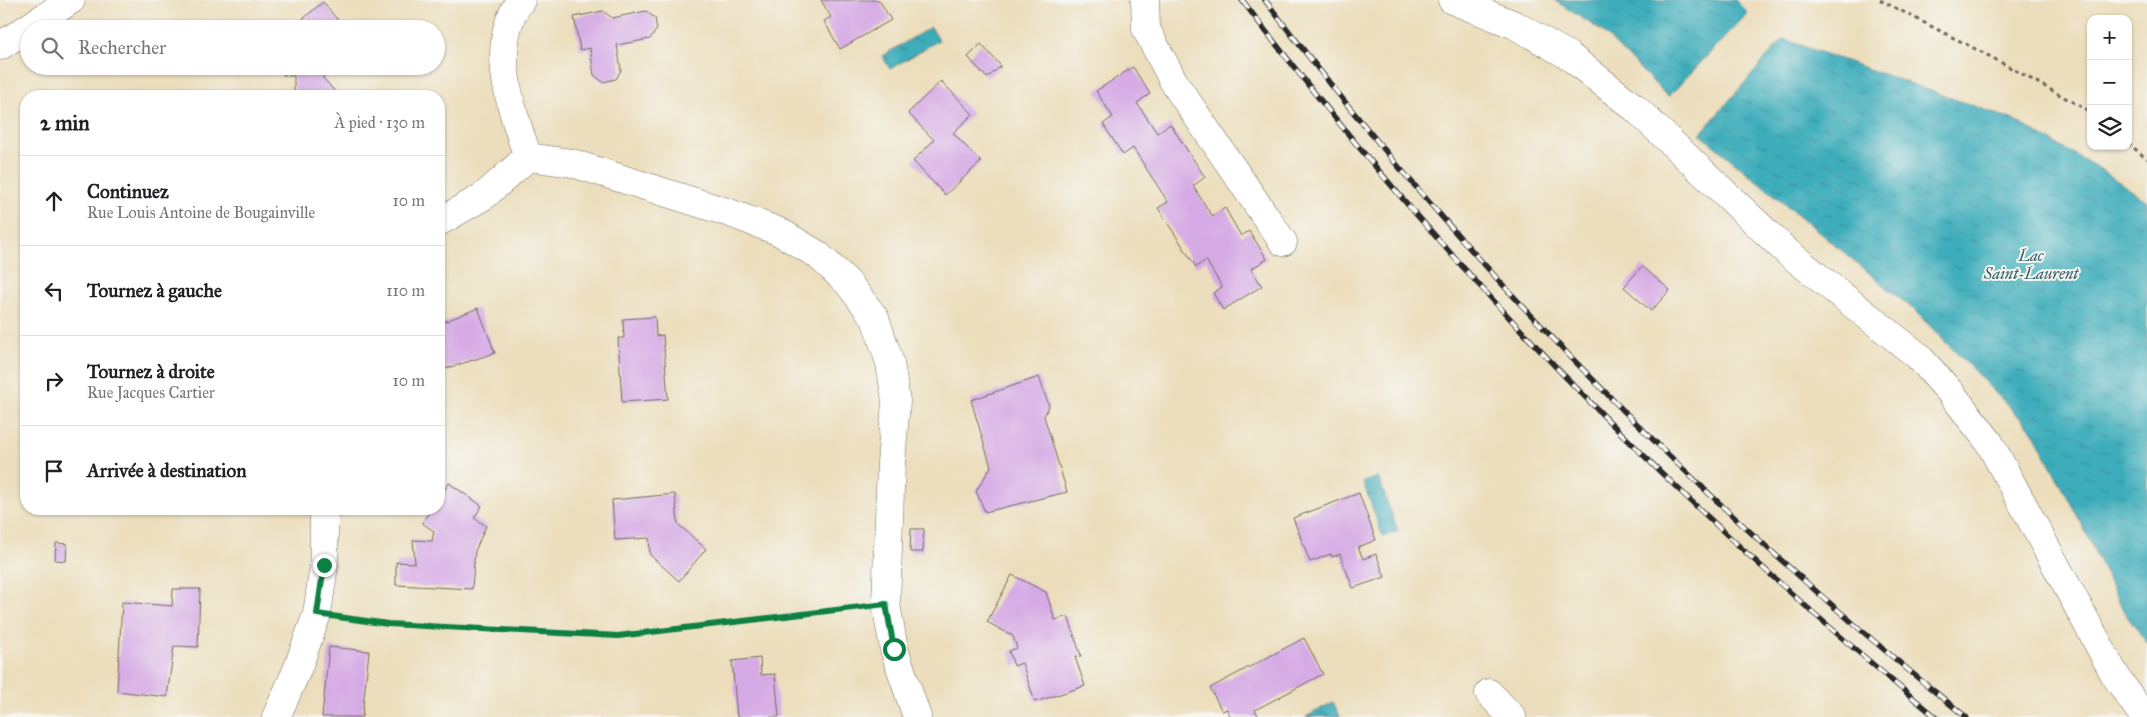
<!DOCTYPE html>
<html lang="fr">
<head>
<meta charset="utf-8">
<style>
  :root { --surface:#fff; --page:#f6f6f6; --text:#202124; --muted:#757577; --line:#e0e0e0 }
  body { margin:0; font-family:"IM FELL Great Primer",serif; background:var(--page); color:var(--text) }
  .controls { position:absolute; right:15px; top:15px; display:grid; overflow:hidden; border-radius:10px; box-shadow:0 1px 4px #0004 }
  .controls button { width:45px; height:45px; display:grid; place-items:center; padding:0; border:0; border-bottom:1px solid var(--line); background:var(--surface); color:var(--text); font:25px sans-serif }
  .stop { position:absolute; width:15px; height:15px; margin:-11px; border:4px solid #0b8043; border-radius:50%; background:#fff }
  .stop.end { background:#0b8043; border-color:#fff; box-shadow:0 1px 5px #0008 }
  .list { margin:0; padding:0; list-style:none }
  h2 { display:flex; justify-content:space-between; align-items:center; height:65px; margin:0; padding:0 20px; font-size:21px }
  h2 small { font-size:16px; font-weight:400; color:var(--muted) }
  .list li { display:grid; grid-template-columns:32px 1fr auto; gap:15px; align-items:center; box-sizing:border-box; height:90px; padding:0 20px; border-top:1px solid var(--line) }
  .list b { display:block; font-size:19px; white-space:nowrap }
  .list p { margin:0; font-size:16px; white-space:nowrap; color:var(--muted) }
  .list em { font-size:16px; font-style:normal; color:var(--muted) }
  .icon { flex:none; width:28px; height:28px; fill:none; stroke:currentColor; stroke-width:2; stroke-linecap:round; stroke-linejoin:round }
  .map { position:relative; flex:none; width:2147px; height:717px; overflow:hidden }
  .search { position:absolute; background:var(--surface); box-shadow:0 1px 4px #0004; left:20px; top:20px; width:425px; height:55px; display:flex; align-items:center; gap:12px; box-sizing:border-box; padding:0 18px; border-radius:28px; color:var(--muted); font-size:19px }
  .panel { position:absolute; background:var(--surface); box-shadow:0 1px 4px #0004; left:20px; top:90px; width:425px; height:425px; border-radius:20px }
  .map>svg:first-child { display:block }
  .water { fill:url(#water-ripples); stroke:#346c73 }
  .building { fill:#d6aae5 }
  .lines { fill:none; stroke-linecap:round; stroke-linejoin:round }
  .minor-casing { stroke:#6f6a5e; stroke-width:29 }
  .path { stroke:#6f6a5e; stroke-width:3; stroke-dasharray:4 4; stroke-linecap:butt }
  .minor { stroke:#fff; stroke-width:28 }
  .rail-casing { stroke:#2b2b2b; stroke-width:5.5 }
  .rail { stroke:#f6f6f2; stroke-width:4; stroke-dasharray:11; stroke-linecap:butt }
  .route { stroke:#0b8043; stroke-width:6 }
  .labels { text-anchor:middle; stroke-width:4; stroke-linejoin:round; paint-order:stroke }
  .water-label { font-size:16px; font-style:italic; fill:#335f65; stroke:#f6f6f2 }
</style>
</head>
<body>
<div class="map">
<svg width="2147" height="717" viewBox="0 0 2147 717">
  <defs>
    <pattern id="water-ripples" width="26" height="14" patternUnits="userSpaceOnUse" patternTransform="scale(1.25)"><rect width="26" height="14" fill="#3eadbb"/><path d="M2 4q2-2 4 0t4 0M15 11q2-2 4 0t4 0" fill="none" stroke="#348d98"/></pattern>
  </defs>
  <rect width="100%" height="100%" fill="#f6f6f2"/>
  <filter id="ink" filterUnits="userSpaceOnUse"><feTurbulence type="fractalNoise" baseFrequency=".02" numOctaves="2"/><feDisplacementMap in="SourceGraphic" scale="10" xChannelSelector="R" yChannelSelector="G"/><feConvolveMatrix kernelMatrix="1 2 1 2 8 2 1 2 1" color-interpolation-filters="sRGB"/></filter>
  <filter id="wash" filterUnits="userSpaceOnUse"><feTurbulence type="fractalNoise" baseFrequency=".0096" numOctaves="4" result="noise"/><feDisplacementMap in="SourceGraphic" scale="20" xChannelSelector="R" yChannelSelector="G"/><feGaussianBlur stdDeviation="1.12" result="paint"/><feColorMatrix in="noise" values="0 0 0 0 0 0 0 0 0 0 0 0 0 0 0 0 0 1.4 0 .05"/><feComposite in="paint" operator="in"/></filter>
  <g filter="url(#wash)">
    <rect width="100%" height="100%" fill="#ecdebc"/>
    <!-- water -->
    <g class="water">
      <path d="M1554,0H1735L1748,13L1668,97L1602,31Z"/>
      <path d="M931,27L939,40L890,69L882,56Z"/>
      <path d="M1783,39L2014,120L2100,169L2147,201V643L2124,612L2080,521L2032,430L1913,309L1700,134Z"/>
      <path d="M1378,477L1398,531L1383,537L1363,482Z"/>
      <path d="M1333,702L1340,716L1306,717Z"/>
    </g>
    <g id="blocks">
      <!-- building -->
      <g class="building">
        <path d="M821,0H879L891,20L840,49L824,21L831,17Z"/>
        <path d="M323,2L345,29H297L298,23Z"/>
        <path d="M603,11L612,18L646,11L655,18L657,29L650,39L617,45L621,70L616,79L603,82L594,75L590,48L580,50L574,17Z"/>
        <path d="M981,44L1001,66L987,78L968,57Z"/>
        <path d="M284,66H324L323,78L339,96H294V76L283,75Z"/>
        <path d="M1133,67L1150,94L1137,103L1157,133L1170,124L1205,177L1193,186L1212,216L1225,208L1241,236L1249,231L1267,259L1251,269L1262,286L1223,310L1213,293L1222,287L1206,260L1196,267L1158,208L1168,202L1133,148L1123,155L1103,124L1113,117L1096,91Z"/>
        <path d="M941,81L973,114L953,133L981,162L945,195L913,161L934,140L908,113Z"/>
        <path d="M1642,266L1670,290L1651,311L1624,287Z"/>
        <path d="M478,308L495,353L445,369L439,376V324Z"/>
        <path d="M655,317L656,336L663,335L668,399L622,402L618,338H624L623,319Z"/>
        <path d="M1039,377L1049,406L1044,416L1067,492L985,512L976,491L991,467L971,400Z"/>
        <path d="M449,483L482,506L474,518L486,526L475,551L472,589L396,585V562L415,563L413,540L432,541L434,531L422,523L431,509H439V498Z"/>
        <path d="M1359,493L1376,540L1358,547L1363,559L1376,554L1385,577L1353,588L1340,554L1332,557L1331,554L1310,562L1293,518Z"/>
        <path d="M675,494L678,524L706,549L679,581L650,555L649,538L615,540L612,500Z"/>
        <path d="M911,529H924L923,552H910Z"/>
        <path d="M56,543L67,544L66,561L55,560Z"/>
        <path d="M1012,575L1046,592L1055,620L1068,616L1081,656L1075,657L1085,686L1035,702L1022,663L1014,666L1009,651L1017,648L1013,636L987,622Z"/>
        <path d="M173,589H200L198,647L174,646L167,697L117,691L122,602L172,606Z"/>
        <path d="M1304,638L1323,674L1255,710L1259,717H1231L1227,709L1222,711L1210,688Z"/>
        <path d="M329,647L369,651L362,717H322Z"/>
        <path d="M760,658L761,675L775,674L779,717H737L732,661Z"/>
      </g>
    </g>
  </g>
  <g filter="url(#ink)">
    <use href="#blocks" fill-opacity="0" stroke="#6f6a5e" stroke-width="1"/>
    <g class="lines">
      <!-- minor casing -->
      <g class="minor-casing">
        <g id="minor">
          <path d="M521,0C487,45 512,110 528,157L572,163L730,213L780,232L818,255L848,283L875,318L890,363L896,401L891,463L886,604L894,649L917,717"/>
          <path d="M1145,0L1146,29L1175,84L1283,242"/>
          <path d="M1452,0L1515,25L1569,56L1635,108L1787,252L1918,356L1951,393L1989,442L2115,675L2144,717"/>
          <path d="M0,46L71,0"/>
          <path d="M439,222L484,196L528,157"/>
          <path d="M1489,693L1512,717"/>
          <path d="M276,717L297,670L317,614L324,565V509"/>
        </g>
      </g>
      <!-- path -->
      <g class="path">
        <path d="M1880,0L1991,57L2091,112"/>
        <path d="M2128,143L2147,159"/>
        <path d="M348,618L388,624L618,636L856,608"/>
      </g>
      <!-- minor -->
      <use href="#minor" class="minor"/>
      <!-- rail casing -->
      <g class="rail-casing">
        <g id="rail">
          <path d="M1242,0C1444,267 1677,505 1936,717"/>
          <path d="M1265,0C1468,268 1704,507 1966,717"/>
        </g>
      </g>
      <!-- rail -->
      <use href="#rail" class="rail"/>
    </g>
  </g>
  <g class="lines" filter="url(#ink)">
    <!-- route -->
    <path class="route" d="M324,565L317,614L388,624L618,636L886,604L894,649"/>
  </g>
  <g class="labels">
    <!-- water labels -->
    <g class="water-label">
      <text x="2031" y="261">Lac<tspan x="2031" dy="18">Saint-Laurent</tspan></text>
    </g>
  </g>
</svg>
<div class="controls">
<button>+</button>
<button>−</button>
<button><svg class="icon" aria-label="layers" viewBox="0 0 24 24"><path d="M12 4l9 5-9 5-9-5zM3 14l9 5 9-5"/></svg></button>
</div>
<div class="stop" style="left:894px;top:649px"></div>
<div class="stop end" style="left:324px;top:565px"></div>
<div class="search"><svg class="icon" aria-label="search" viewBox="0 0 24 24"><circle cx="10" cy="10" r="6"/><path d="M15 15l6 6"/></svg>Rechercher</div>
<section class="panel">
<h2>2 min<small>À pied · 130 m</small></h2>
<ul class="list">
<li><svg class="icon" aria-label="ahead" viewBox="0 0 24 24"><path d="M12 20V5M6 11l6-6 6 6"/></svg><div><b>Continuez</b><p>Rue Louis Antoine de Bougainville</p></div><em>10 m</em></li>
<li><svg class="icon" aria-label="left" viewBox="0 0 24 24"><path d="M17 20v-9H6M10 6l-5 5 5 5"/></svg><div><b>Tournez à gauche</b></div><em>110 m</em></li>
<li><svg class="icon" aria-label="right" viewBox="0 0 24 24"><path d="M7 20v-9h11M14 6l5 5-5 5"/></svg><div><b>Tournez à droite</b><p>Rue Jacques Cartier</p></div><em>10 m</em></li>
<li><svg class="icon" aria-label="arrive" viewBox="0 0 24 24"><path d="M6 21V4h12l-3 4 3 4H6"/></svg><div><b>Arrivée à destination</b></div></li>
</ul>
</section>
</div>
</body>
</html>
